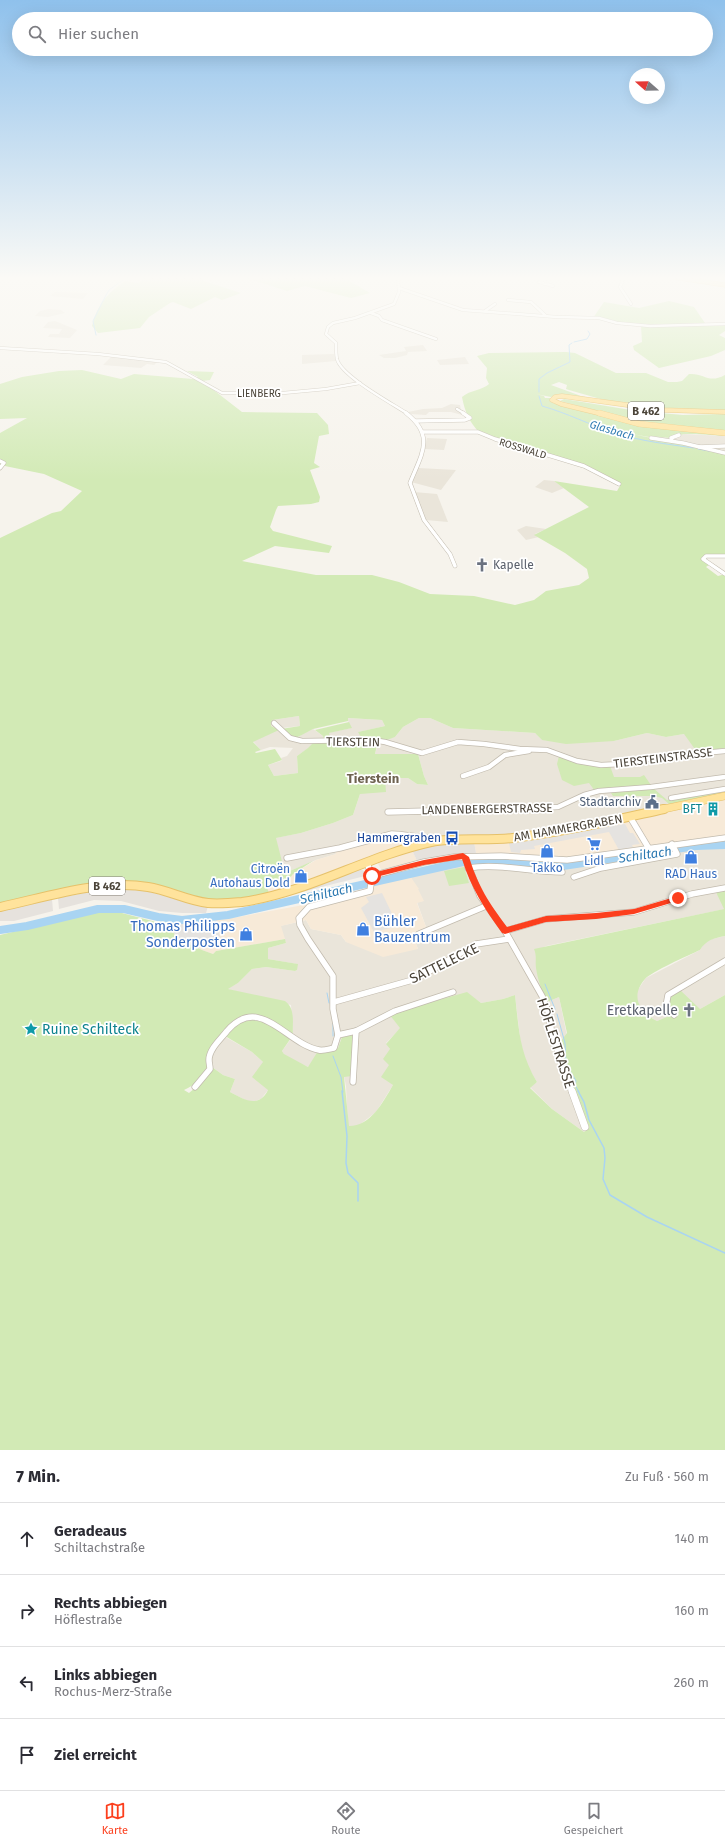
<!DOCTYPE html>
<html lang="de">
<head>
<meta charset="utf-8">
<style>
  :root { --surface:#fff; --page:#f2f2f3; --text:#2b2b33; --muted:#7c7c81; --line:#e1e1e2; --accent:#fc3f1d }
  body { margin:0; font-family:"Fira Sans",sans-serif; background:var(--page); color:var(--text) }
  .compass { position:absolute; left:629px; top:68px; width:36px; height:36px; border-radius:50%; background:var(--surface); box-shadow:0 4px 16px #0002; rotate:290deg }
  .stop { position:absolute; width:12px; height:12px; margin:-9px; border:3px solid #fc3f1d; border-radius:50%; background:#fff }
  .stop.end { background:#fc3f1d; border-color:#fff; box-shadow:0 1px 4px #0008 }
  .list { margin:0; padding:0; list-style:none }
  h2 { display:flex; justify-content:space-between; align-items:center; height:52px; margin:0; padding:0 16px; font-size:17px }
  h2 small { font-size:13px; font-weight:400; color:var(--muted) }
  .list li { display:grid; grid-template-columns:26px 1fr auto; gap:12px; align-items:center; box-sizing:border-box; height:72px; padding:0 16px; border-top:1px solid var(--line) }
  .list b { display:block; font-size:15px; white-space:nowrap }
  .list p { margin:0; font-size:13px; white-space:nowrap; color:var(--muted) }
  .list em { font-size:13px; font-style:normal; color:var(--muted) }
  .icon { flex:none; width:22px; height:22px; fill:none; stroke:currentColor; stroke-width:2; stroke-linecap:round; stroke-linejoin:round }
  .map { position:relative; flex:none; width:725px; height:1450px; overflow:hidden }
  .search { position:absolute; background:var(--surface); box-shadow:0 4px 16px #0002; left:12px; right:12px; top:12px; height:44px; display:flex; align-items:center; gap:10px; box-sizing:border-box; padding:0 14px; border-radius:22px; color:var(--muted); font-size:15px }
  .sheet { height:340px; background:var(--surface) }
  nav { display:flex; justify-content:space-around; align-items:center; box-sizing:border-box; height:56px; border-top:1px solid var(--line); background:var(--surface); font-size:11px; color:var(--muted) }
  nav a { display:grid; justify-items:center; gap:2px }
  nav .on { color:var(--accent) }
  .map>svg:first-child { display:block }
  .residential { fill:#eae5da }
  .commercial { fill:#f7ead8 }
  .industrial { fill:#e6e2dd }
  .green { fill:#d2eab5 }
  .parking { fill:#e5e3e0 }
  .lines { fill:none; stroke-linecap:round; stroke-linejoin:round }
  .stream-far1 { stroke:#a9d4f2; stroke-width:1 }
  .stream { stroke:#a9d4f2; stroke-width:1.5 }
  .river { stroke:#a9d4f2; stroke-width:8 }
  .street-far4-casing { stroke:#c2bbae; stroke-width:3.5 }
  .street-far3-casing { stroke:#c2bbae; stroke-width:4.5 }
  .street-far2-casing { stroke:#c2bbae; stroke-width:6 }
  .street-far1-casing { stroke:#c2bbae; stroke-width:7 }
  .street-casing { stroke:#c2bbae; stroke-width:8 }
  .primary-far3-casing { stroke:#e6c16a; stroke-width:5 }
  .primary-far2-casing { stroke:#e6c16a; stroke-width:6 }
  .primary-far1-casing { stroke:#e6c16a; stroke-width:8 }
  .primary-casing { stroke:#e6c16a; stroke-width:10 }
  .street-far4 { stroke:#fff; stroke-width:2.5 }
  .street-far3 { stroke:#fff; stroke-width:3.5 }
  .street-far2 { stroke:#fff; stroke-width:4.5 }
  .street-far1 { stroke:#fff; stroke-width:5.5 }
  .street { stroke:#fff; stroke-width:7 }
  .primary-far3 { stroke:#ffe39c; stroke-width:4 }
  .primary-far2 { stroke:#ffe39c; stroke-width:5.5 }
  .primary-far1 { stroke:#ffe39c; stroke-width:7 }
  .primary { stroke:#ffe39c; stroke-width:8 }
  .route { fill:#fc3f1d }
  .labels { text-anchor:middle; stroke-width:3.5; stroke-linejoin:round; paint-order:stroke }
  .far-street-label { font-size:10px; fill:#4b4439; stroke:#fff }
  .shield { fill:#fff; stroke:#817c74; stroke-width:1 }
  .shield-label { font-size:11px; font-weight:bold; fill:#4b4439 }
  .far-water-label { font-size:11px; font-style:italic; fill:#2e7ab2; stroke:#fff }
  .worship-label { font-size:12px; fill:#5b616d; stroke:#fff; text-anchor:start }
  .street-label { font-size:12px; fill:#4b4439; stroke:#fff }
  .service-label { font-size:12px; fill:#4e5e75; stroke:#fff; text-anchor:end }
  .culture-label { font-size:12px; fill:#0d838f; stroke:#fff; text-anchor:end }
  .transit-label { font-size:12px; fill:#164399; stroke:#fff; text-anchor:end }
  .shop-label { font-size:12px; fill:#366cbe; stroke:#fff }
  .neighbourhood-label { font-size:13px; font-weight:bold; fill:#6e6250; stroke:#fff }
  .water-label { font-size:13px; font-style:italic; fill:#2e7ab2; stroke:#fff }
  .near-shop-label { font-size:14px; fill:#366cbe; stroke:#fff; text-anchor:start }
  .near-street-label { font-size:14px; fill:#4b4439; stroke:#fff }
  .near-worship-label { font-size:14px; fill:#5b616d; stroke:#fff; text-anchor:end }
  .near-culture-label { font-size:14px; fill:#0d838f; stroke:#fff; text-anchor:start }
</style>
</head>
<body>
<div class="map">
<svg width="725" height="1450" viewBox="0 0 725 1450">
  <rect width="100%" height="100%" fill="#f6f3ec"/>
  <!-- residential -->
  <g class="residential">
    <path d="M55,292L88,293L83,299L50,296Z"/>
    <path d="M49,309L61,310L65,313L48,317L35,316L40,311Z"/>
    <path d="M55,321L60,323L77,330L70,338L48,337L50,334H59L62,329L43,328L48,322Z"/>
    <path d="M423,345L427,351L408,352L407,355L395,358H384L379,355L406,351L404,347Z"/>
    <path d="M334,354L336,361L302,364V355Z"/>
    <path d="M112,356L141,360L157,362L154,365L147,364L141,368L103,365Z"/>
    <path d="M465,357L469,364L440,365L437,360Z"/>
    <path d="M451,404L460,405L462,415L451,412H429L426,415L411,414L408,412L423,409L442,408Z"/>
    <path d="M684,434L725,436V453L649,438L650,436L670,438Z"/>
    <path d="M427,438L447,439L444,450L424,449Z"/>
    <path d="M418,468L456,470L441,490L411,482Z"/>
    <path d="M544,480L554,481L564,488L552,493L535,487Z"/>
    <path d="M414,492L437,494L448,522L426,520Z"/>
    <path d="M526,526L546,529L535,534L539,537L526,540L517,530Z"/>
    <path d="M299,716L300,726L282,728L297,738L304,733L313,729L323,736L324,742L310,747L297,756L298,773L274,776L268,765L281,761L282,760L281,758L287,756L293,748L270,747L261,750L253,741L278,730L271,726L272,720Z"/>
    <path d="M347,718L382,720L385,726L359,732L363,740L332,742L328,733L351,728Z"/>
    <path d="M419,718H430L453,728L535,733L542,740L614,741L647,733L666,737L684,734L719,749L725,748V799L554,834L415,839L400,834L334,850L336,854L316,860L285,873L275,838L301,833L333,823L353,815L360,794L384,778H408L417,784L428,785L424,776L418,754H375L379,740L395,737L403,727Z"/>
    <path d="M725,847V909L546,946L540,949L537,955L536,966L547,1002L559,997L584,1119L589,1128L584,1132L552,1109L530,1087L537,1082L528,1067L521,1046L515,995L503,999L481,1003L468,994L390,1015L401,1028L386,1043L390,1049L389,1064L393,1085L376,1112L358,1126H348L346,1086L344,1076H352L342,1037L338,1048L330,1051L308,1067L285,1056L282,1051L293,1036L291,1005L227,989L238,983L252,969L266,967L295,971L297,970V964L268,959V948L286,943L280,926L298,922L306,920L311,929L341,935L346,942L418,949L412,933L426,927L417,902L423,901L410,876L463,865L498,863L551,869L612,863L671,851Z"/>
    <path d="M725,936V995L700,1009L675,1014L657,1021L648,1016L637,1002V991L646,978L700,950L704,943L712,939Z"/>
    <path d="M222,1035L252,1052L263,1062L268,1090L261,1099L255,1101H247L230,1092L235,1079L223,1075L207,1063L208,1052Z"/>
  </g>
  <!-- commercial -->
  <g class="commercial">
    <path d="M725,799V837L659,844L566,858L476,853L474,842Z"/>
    <path d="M400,834L412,839L426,838L269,893L266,888L290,878L293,874L316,860L336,854L334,850Z"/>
    <path d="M412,850L418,863L382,871L377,862Z"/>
    <path d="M410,876L419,889H418L424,901L417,903L426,927L412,933L418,949L383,957L346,942L341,935L311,929L306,920L281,926L285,939L216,951L213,954L202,950L177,938L166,921L192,922L194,920L238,917L298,906L362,891L368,885Z"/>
  </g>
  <!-- industrial -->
  <g class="industrial">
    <path d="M474,842L476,853L418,863L412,850L427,846Z"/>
    <path d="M105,889H137L208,906L206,913H182L159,911L121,901L94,900L59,909L58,898Z"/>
    <path d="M52,899L53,911L14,921H0V909Z"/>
  </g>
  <!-- green -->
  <g class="green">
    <path d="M146,277H212L201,280L241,293L222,300L215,297L191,309L173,302L170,303L149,317L140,328L98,333L92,326C98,303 107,294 125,281L138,283Z"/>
    <path d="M244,277H353L348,280L370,293L351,298L305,286L287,291Z"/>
    <path d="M669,301L694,307L707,326L725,325V331L719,335L725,338V350L711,356L659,368L634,350L633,346L642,342L641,326L593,318L604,302L639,308Z"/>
    <path d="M566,352L575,353L616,373H646L668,382H677L682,381L689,374C705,373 708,384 725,375V410L675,411L604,400L569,390L566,389L567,385L559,382L551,385L581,396L600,400L557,395L551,397L536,394L544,396L545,398H550V401L553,403L616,419L725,434V436L696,434H684L670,438L650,436L649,437L632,434L725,453V555L704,556L701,558L703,561L709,565L706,567L718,576L725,574V748L697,752L684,734L666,737L647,733L614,741L566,744L542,740L535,733L453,728L430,718H419L403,727L395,737L384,741L362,739L358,732L385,726L382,720L348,718V721L313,729L296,738L281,729L300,726L299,716L272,720L271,726L279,730L253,742L261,750L255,752L256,753L275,749L282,760L268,765L274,776L298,773L297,756L308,748L313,743L378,741L375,754H418L424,776L428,785L417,784L408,778H385L386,792L360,794L353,815L333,823L301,833L276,838L285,873L313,861L293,874L290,878L267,888L269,893L241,899L208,900L141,884L0,903V538L52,513L61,511L82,491L44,474L0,465V433L27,418L0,419V384L22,377L59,371L82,370L121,379L134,374L193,379L198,377L187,371L214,372L210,380L202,381L242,412L317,413L328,425L329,434L319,436L314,463L320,467L310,470L320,497L319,502L311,504L278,506L276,510L270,527L273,531L332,546L329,553L275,546L242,561L316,575H372L399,582L430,594L474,596L515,605L534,600L546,591L579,585L589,578L587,569L565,553L534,535L589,507L554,481L617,491L621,484L592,468L480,433C469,422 465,412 462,397C470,390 483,390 489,384L486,378L487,368L477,356L489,353Z"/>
    <path d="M564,399L637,411L683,415L725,414V431L632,420L560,401Z"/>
    <path d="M349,722L352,728L329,733L331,740H324L323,736L315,730Z"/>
    <path d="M559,756L610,766L614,777H640L644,775L653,788L667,800L725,790V792L669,804L662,798L654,796H613L609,790L595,791L589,783L574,786L562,780L557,764Z"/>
    <path d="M464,867L469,883L449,886L444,871Z"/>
    <path d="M725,889V936C714,938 706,940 700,950C689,955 651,972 645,979C630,996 639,1012 657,1021L674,1014L670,1008L668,1000L673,993L679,989L700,1009L725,995V1450H0V935L92,913H122L156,922L166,921L177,938L202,950L213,954L216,951L285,939L286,943L268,948V959L298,964L297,970L295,971L266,967L252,969L238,983L228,989L285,1001C296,1009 292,1023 293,1036C282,1029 271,1017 258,1015C238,1012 206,1043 207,1063L209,1065C204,1077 195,1085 184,1090L189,1093C199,1085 206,1078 212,1067L223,1075L235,1079L230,1092C243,1099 259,1109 268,1090L252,1077L263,1062L252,1052L225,1036C248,1005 266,1020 291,1038L282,1051L284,1054L308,1067L318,1051H330L338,1048L342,1037L352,1035L354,1040L352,1076L344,1077L349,1126C371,1126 383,1102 393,1085L381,1077L389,1065L383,1059L390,1049L386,1044L400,1028L389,1014L467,992L481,1003L503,999L515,995C519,1029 519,1052 537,1082L530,1088L552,1109L584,1132L589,1127L558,1045L567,1033L559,997L547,1002C542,991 538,981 536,968C535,961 537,956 534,949L724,909L715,890Z"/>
  </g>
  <!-- parking -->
  <g class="parking">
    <path d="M625,824L630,833H633L640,844L632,845L633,847L619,850L609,832L534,846L535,849L521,850L520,853L511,852L509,843Z"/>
    <path d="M360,869L366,872L365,876L290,895Z"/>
    <path d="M382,893L398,926L374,932L361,908L369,902L366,897Z"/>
    <path d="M217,918L221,944L216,945L195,943L192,945L177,938L166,921L192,922L194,920Z"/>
  </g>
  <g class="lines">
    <!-- stream-far1 -->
    <g class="stream-far1">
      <path d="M96,335L93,321L105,297L109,290L127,277"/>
      <path d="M574,342L587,339L590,334L588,331"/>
      <path d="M539,392V379L547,373L570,362L569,345L572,343"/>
      <path d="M539,396L542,406C567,413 590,425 615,433C640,441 667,444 694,448"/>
      <path d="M698,449L709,451"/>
      <path d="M545,984L555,1009"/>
      <path d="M327,993L329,1003"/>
      <path d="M557,1014L565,1043L566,1064L576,1081L575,1085L579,1092"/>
      <path d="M333,1023V1036"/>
      <path d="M333,1056L341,1077L343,1092"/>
    </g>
    <!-- stream -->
    <g class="stream">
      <path d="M342,1091L347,1136L346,1163L348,1173L358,1183V1201"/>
      <path d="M578,1091L584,1102L589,1120L604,1148L605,1158L603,1179L610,1195L647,1217L725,1253"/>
    </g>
    <!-- river -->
    <path class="river" d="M0,930L27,926L98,909H124L158,917L182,920L228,915L463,862L510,861L563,866L696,846L725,845"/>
    <!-- street-far4 casing -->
    <g class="street-far4-casing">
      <g id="street-far4">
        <path d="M398,277L399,292L394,304L355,318L333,323L328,327L326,334L336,343C336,348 336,354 337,359C341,376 393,404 408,414"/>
        <path d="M550,277L539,282L553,286"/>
        <path d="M624,277L620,287L631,304"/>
        <path d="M399,288L463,310L557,317L599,318L617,323L650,326L725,324"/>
        <path d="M508,300L531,302L546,316"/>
        <path d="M485,311L495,304"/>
        <path d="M371,313L379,316L382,320L436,339"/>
        <path d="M0,348L98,354L166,362L222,393H283L326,389L360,383"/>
        <path d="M457,409L465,414"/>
      </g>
    </g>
    <!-- street-far3 casing -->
    <g class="street-far3-casing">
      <g id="street-far3">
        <path d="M406,413C436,436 421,455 410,483L424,520L450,554L455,566"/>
        <path d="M415,421L465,420L470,418L463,413"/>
        <path d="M423,432H478L495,439L584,466L619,484"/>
        <path d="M651,438L683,443L725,453"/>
        <path d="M672,441L671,438L679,435"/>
        <path d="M699,447L725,446"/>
        <path d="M0,461L4,463L0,468"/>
        <path d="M725,556H706L703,559L725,574"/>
      </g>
    </g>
    <!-- street-far2 casing -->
    <g class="street-far2-casing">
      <g id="street-far2">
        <path d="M274,723L290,738L302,741L372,740L385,742L422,753L458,742L484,744L520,749L547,750L577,761L601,765L622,764L657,757L725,751"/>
        <path d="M463,776L489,767L505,755L529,751"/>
        <path d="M671,798L725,789"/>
        <path d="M435,810H460"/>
        <path d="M495,810L558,807L584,795L599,791L651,787L725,777"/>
      </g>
    </g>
    <!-- street-far1 casing -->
    <g class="street-far1-casing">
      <g id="street-far1">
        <path d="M388,812L513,809"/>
        <path d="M630,817L648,847"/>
        <path d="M465,857L480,896L505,931L542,996L548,1011L552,1034L572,1092"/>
        <path d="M287,858L340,848L392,834C405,834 417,838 430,838L432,839V842"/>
        <path d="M468,868C499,863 531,872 562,872"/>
        <path d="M372,876L424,862L454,857L501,856L567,860L725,838"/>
        <path d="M574,877L601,868L677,854L672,844"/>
        <path d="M505,931L546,919L634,912L692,894L725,888"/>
        <path d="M419,934L486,906"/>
        <path d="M334,1002L416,979L476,944L509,939"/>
        <path d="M674,1015L666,1006L668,995L725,961"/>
        <path d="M338,1035L356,1031L395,1011L453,992"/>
        <path d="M353,1082L356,1031"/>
        <path d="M195,1087L210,1069C210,1066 209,1063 209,1060C209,1049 221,1039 227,1031C260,993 286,1044 319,1050C323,1051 329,1049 334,1048L338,1035L333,1009V976L308,939L300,925L299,918L309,907L370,891L372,876L367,863"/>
      </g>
    </g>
    <!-- street casing -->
    <g class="street-casing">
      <path id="street" d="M572,1091L585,1127"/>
    </g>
    <!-- primary-far3 casing -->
    <g class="primary-far3-casing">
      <g id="primary-far3">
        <path d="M672,277L725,285"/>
        <path d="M602,414L561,404L552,400L555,397L562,396L663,410L725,412"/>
      </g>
    </g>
    <!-- primary-far2 casing -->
    <g class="primary-far2-casing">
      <path id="primary-far2" d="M599,413L640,424L725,433"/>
    </g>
    <!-- primary-far1 casing -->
    <g class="primary-far1-casing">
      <path id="primary-far1" d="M659,810L725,796"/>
    </g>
    <!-- primary casing -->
    <g class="primary-casing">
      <path id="primary" d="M0,907C47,897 100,879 148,887C168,890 188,901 208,903C218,904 231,903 242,902C307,893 367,856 431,842C456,837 487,841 513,838C564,832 614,820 664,809"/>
    </g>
    <!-- street-far4 -->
    <use href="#street-far4" class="street-far4"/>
    <!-- street-far3 -->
    <use href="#street-far3" class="street-far3"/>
    <!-- street-far2 -->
    <use href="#street-far2" class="street-far2"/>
    <!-- street-far1 -->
    <use href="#street-far1" class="street-far1"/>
    <!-- street -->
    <use href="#street" class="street"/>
    <!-- primary-far3 -->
    <use href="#primary-far3" class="primary-far3"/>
    <!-- primary-far2 -->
    <use href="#primary-far2" class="primary-far2"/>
    <!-- primary-far1 -->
    <use href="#primary-far1" class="primary-far1"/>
    <!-- primary -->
    <use href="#primary" class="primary"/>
  </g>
  <!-- sky -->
  <linearGradient id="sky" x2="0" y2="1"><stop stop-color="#8fc1ec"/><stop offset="0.58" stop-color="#fbfaf6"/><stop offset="1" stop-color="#fbfaf6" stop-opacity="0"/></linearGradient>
  <rect width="725" height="480" fill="url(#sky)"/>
  <!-- route -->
  <path class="route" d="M463,853L469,857C478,886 489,903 507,927L546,916L596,913L634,909L678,896L682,898L681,900L634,914L596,919L546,922L505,934L502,933C484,908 471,888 462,859L424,865L372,878L368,876L372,873L424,860Z"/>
  <!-- icons -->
  <defs>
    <g id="church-bare" transform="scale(1.08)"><path d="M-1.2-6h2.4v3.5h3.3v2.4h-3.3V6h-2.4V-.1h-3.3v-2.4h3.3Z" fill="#6b7280" stroke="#fff" stroke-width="2.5" paint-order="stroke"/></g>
    <g id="civic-bare" transform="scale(1.08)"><path d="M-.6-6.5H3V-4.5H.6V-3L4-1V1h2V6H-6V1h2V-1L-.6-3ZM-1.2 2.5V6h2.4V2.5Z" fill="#5c6f8a" stroke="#fff" stroke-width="2.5" paint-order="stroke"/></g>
    <g id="building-bare" transform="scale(1.08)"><path d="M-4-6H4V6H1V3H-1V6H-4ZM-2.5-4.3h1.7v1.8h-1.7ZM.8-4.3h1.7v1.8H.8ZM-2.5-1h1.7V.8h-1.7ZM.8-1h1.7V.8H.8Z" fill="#0f9aa8" stroke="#fff" stroke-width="2.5" paint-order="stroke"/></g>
    <g id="bus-bare" transform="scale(1.08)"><path d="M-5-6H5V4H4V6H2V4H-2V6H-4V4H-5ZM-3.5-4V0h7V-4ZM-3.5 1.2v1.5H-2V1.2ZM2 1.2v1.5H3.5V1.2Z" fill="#1a4fb4" stroke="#fff" stroke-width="2.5" paint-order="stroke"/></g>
    <g id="supermarket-bare" transform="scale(1.08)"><path d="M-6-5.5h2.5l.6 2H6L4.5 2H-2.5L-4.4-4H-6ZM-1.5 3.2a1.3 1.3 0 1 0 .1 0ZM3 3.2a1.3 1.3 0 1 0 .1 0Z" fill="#3f7fe0" stroke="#fff" stroke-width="2.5" paint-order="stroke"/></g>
    <g id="shop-bare" transform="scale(1.08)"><path d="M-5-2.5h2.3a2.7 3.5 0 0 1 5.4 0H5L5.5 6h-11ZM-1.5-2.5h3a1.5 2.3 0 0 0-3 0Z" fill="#3f7fe0" stroke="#fff" stroke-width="2.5" paint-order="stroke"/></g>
    <g id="sight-bare" transform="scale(1.08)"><path d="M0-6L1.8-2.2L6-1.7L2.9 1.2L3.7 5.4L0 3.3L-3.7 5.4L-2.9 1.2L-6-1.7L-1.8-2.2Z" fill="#0f9aa8" stroke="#fff" stroke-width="2.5" paint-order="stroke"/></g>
  </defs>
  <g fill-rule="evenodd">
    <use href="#church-bare" x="482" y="565"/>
    <use href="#civic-bare" x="652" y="802"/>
    <use href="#building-bare" x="713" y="809"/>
    <use href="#bus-bare" x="452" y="838"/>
    <use href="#supermarket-bare" x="594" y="844"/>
    <use href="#shop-bare" x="547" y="851"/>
    <use href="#shop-bare" x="691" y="857"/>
    <use href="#shop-bare" x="301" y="876"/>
    <use href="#shop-bare" x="363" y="929"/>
    <use href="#shop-bare" x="246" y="934"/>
    <use href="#church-bare" x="689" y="1010"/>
    <use href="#sight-bare" x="31" y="1029"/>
  </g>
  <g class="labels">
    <!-- far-street labels -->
    <g class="far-street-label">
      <text x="259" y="397">LIENBERG</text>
      <text transform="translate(523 448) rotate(17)" y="4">ROSSWALD</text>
    </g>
    <!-- shield labels -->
    <g class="shield">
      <rect x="628" y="402" width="36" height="18" rx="3"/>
      <rect x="89" y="877" width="36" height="18" rx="3"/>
    </g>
    <g class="shield-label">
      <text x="646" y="415">B 462</text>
      <text x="107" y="890">B 462</text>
    </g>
    <!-- far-water labels -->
    <g class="far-water-label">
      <text transform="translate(612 430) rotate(16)" y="4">Glasbach</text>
    </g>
    <!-- worship labels -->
    <g class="worship-label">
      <text x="493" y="569">Kapelle</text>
    </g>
    <!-- street labels -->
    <g class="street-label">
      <text transform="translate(353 742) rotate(1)" y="4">TIERSTEIN</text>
      <text transform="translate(663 758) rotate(-7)" y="4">TIERSTEINSTRASSE</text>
      <text transform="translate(487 809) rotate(-1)" y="4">LANDENBERGERSTRASSE</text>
      <text transform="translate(568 828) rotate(-10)" y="4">AM HAMMERGRABEN</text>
    </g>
    <!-- service labels -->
    <g class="service-label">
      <text x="641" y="806">Stadtarchiv</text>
    </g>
    <!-- culture labels -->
    <g class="culture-label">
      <text x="702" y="813">BFT</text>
    </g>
    <!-- transit labels -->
    <g class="transit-label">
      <text x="441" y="842">Hammergraben</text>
    </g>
    <!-- shop labels -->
    <g class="shop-label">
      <text x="594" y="865">Lidl</text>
      <text x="547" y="872">Takko</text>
      <text x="290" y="873" text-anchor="end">Citroën<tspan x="290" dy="14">Autohaus Dold</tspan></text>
      <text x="691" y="878">RAD Haus</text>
    </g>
    <!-- neighbourhood labels -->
    <g class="neighbourhood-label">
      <text x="373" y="783">Tierstein</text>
    </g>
    <!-- water labels -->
    <g class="water-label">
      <text transform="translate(645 854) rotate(-8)" y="5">Schiltach</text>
      <text transform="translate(326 893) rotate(-13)" y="5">Schiltach</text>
    </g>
    <!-- near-shop labels -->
    <g class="near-shop-label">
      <text x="374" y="926">Bühler<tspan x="374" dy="16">Bauzentrum</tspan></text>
      <text x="235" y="931" text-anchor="end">Thomas Philipps<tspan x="235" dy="16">Sonderposten</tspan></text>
    </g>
    <!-- near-street labels -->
    <g class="near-street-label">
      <text transform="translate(444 963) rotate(-26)" y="5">SATTELECKE</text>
      <text transform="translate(556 1043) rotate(72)" y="5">HÖFLESTRASSE</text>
    </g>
    <!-- near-worship labels -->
    <g class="near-worship-label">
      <text x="678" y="1015">Eretkapelle</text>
    </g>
    <!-- near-culture labels -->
    <g class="near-culture-label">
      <text x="42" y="1034">Ruine Schilteck</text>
    </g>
  </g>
</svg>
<svg class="compass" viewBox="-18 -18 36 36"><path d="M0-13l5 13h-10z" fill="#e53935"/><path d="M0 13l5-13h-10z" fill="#7c7c81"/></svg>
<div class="stop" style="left:372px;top:876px"></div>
<div class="stop end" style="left:678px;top:898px"></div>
<div class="search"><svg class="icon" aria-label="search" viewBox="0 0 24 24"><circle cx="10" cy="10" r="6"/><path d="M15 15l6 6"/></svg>Hier suchen</div>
</div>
<section class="sheet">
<h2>7 Min.<small>Zu Fuß · 560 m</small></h2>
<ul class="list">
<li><svg class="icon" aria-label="ahead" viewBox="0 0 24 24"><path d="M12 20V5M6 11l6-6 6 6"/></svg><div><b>Geradeaus</b><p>Schiltachstraße</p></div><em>140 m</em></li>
<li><svg class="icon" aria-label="right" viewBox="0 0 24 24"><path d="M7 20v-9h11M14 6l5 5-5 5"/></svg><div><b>Rechts abbiegen</b><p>Höflestraße</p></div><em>160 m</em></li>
<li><svg class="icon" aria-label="left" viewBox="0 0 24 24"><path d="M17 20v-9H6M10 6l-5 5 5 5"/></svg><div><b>Links abbiegen</b><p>Rochus-Merz-Straße</p></div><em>260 m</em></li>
<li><svg class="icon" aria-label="arrive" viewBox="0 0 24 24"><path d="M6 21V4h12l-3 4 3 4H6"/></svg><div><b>Ziel erreicht</b></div></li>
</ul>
</section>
<nav>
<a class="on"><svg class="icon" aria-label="map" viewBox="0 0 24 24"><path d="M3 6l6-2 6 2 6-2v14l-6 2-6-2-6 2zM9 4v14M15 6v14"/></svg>Karte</a>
<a><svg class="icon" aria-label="directions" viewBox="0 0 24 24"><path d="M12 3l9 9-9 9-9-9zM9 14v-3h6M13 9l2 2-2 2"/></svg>Route</a>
<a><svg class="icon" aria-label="saved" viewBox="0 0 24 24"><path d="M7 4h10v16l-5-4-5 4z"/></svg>Gespeichert</a>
</nav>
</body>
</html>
